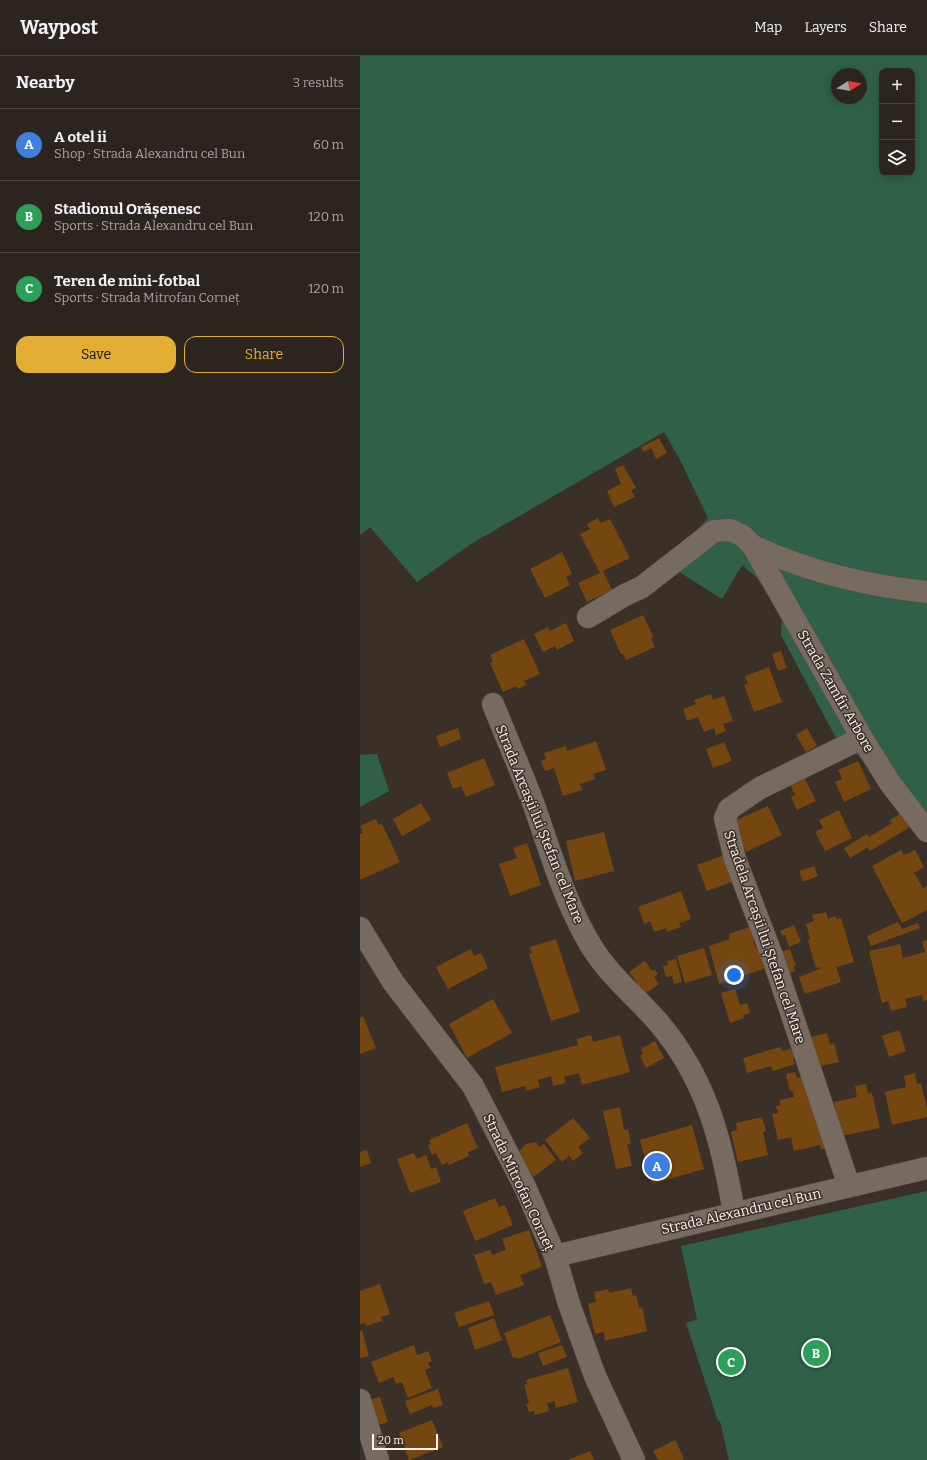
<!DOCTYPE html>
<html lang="en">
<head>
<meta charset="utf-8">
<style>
  :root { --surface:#2c241e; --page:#342c27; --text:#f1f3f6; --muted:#a6a4a4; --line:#48413c; --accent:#e2ae34 }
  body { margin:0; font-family:Bitter,serif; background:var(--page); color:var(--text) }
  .controls { position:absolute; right:12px; top:12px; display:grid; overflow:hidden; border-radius:8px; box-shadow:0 2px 10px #0003 }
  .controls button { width:36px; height:36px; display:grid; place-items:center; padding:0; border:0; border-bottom:1px solid var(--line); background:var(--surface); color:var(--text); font:20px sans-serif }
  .compass { position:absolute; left:471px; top:12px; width:36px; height:36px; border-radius:50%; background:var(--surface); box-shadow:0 2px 10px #0003; rotate:79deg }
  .scale { position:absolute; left:12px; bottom:10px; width:66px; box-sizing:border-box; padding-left:4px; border:2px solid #f9f2ed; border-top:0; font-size:11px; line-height:14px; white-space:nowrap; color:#f9f2ed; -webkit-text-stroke:3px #3b3028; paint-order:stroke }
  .you { position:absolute; left:374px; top:919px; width:14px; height:14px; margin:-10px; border:3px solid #fff; border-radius:50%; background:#1a73e8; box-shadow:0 0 0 6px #1a73e833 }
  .badge { display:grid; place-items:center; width:26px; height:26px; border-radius:50%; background:var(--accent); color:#fff; font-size:13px; font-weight:700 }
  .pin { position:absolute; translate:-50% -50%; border:2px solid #fff; box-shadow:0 1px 4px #0006 }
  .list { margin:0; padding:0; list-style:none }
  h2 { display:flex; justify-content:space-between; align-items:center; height:52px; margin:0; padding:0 16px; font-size:17px }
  h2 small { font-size:13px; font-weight:400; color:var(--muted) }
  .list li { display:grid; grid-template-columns:26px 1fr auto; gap:12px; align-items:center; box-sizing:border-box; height:72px; padding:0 16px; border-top:1px solid var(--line) }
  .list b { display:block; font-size:15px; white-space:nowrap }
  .list p { margin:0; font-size:13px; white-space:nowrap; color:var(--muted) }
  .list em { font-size:13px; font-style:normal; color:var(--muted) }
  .actions { display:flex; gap:8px; padding:12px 16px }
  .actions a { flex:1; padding:9px 0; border:1px solid var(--accent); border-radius:12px; text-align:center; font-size:14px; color:var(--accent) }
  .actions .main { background:var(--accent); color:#111 }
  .icon { flex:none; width:22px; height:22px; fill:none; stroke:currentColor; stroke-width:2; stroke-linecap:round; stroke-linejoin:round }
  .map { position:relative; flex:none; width:567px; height:1404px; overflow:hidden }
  header { display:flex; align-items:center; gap:24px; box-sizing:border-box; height:56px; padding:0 20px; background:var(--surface); border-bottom:1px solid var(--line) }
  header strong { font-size:19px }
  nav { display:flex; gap:22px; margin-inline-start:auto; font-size:14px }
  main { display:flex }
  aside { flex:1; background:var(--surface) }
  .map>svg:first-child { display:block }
  .green { fill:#306148; fill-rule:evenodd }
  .building { fill:#764610 }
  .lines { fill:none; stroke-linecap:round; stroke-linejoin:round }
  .minor-casing { stroke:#564c45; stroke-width:23 }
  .minor { stroke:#776a61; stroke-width:22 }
  .labels { text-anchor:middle; stroke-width:3; stroke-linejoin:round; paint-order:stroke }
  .street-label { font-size:14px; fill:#f9f2ed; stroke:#3b3028 }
</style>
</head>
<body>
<header>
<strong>Waypost</strong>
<nav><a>Map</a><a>Layers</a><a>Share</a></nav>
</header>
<main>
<aside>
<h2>Nearby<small>3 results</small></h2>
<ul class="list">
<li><span class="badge" style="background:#3f7fe0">A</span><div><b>A otel ii</b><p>Shop · Strada Alexandru cel Bun</p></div><em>60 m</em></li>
<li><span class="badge" style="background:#2e9e5b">B</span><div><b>Stadionul Orășenesc</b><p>Sports · Strada Alexandru cel Bun</p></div><em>120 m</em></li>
<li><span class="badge" style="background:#2e9e5b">C</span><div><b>Teren de mini-fotbal</b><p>Sports · Strada Mitrofan Corneț</p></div><em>120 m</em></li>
</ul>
<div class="actions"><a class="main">Save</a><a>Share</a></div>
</aside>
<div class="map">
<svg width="567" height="1404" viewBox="0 0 567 1404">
  <rect width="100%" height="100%" fill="#3b3028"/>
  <!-- green -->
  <g class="green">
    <path d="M0,0H567V786L497,698L477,684L421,579L422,558L397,522L382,509L362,543L305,507L348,462L319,402L304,376L111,488L57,526L10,471L0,479ZM522,15H552V117H522ZM477,18H501V42H477Z"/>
    <path d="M17,698L29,735L0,751V699Z"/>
    <path d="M567,1135V1404H369L360,1365H358L326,1267L337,1263L321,1190Z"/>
  </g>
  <!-- building -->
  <g class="building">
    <path d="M299,382L307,397L296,403L291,392L284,396L281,391Z"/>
    <path d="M263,409L276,432L271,434L275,441L254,451L247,435L261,428L255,413Z"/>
    <path d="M238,462L241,467L250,463L270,502L243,515L252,534L227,546L218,527L240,517L220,478L230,473L227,468Z"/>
    <path d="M202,496L212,518L206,521L210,529L185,542L170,513Z"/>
    <path d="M283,559L293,580L291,582L295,591L266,604L263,598H261L250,574Z"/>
    <path d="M206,567L214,585L197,594L195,590L183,596L174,578L188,571L190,575Z"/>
    <path d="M164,583L180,618L164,625L166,629L158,633L156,630L143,636L130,607L133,606L130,599Z"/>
    <path d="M421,595L427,612L418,615L412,598Z"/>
    <path d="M409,611L422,646L394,656L384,629L388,628L385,620Z"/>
    <path d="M351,638L353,644L364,640L373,665L363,668L366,675L356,679L354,672L344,676L338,661L327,665L323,653L336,648L334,644Z"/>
    <path d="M98,672L101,683L80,691L76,680Z"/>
    <path d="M447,672L457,690L446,696L436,679Z"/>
    <path d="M236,685L246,714L233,718L235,723L220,728L222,734L203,740L194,712L185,715L181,705L186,703L184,697L206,690L207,695Z"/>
    <path d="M364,686L372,705L353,712L346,693Z"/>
    <path d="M124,702L135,729L106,741L101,730L93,733L87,717Z"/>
    <path d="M498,705L511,733L484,746L475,726L482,723L478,714Z"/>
    <path d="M444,721L456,745L437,754L431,741L435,739L430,728Z"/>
    <path d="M61,747L71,764L42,780L33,763Z"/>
    <path d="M408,750L422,779L386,796L372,766Z"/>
    <path d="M479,754L492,782L465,795L455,776L463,772L459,764Z"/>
    <path d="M545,755L555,768L510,795L508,791L490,802L484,792L507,778L509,781L532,767L530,764Z"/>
    <path d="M16,763L19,769L22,768L40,806L0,824V778L3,777L0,770Z"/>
    <path d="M244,776L254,815L215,825L206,785Z"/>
    <path d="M167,787L181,829L150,840L139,808L157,802L153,792Z"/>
    <path d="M541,794L544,799L555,794L564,811L554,817L563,832L567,830V854L542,867L512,810Z"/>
    <path d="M370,797L380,823L347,835L337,809Z"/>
    <path d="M454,810L458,820L443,826L439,815Z"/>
    <path d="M321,835L331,863L319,867L321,871L307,876L306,872L294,876L290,865L284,868L278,851Z"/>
    <path d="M466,856L468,863L476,860V863L481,862L494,906L476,911L481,926L445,938L439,921L460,913V911L456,912L448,885L450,882L446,868L454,865L452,859Z"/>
    <path d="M538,866L542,873L558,867L560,872L511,890L507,880Z"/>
    <path d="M434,869L441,886L429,891L425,879L422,880L420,875Z"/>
    <path d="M392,870L400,882L393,885L396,892L399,891L406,912L359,928L349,890L370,883L369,878Z"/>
    <path d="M196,883L220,956L191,965L169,898L172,897L170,891Z"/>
    <path d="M567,884V944L563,945L562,939L545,943L547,951L531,955L528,945L522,947L509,895L540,888L543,902L565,896L562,885Z"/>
    <path d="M344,892L352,919L325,927L317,900Z"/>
    <path d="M111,893L114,900L121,897L128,912L88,933L76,911Z"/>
    <path d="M430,893L436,910L434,911L435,915L424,919L417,897Z"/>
    <path d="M316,903L322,926L314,928L312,920L306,921L303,910L308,909L307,905Z"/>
    <path d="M285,905L292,915L294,913L298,918L294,921L299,928L285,938L269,916Z"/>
    <path d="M375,933L380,949L387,947L390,957L383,959L384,962L370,967L361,937Z"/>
    <path d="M133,943L152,977L107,1002L89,968Z"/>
    <path d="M3,960L16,992L0,998V962Z"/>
    <path d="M539,974L546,995L529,1001L522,980Z"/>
    <path d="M467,977L470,988L474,987L479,1006L461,1010L460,1008L455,1009L448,982Z"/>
    <path d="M231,979L233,986L260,979L270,1016L222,1029L219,1017L204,1021L206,1027L193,1030L191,1020L178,1024L180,1031L166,1035L165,1030L142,1036L135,1011L218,989L217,983Z"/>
    <path d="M295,985L304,1002L286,1012L280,1000L283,998L281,993Z"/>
    <path d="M420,991L422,995L436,991L439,1000L433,1002L435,1008L413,1015L411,1010L387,1017L383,1002Z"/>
    <path d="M435,1016L437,1022L445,1020L470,1093H461L460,1089L434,1095L431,1081L418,1084L412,1058L418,1057L416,1050L420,1049V1044L434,1041L433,1035H430L426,1018Z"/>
    <path d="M555,1017L557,1028L561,1027L567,1052V1061L532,1069L525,1036L546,1031L544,1020Z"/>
    <path d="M506,1028L508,1038L512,1037L520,1072L481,1080L474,1046L497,1041L495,1030Z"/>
    <path d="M260,1051L264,1074L268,1073L271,1088H267L272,1110L256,1113L243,1055Z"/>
    <path d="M402,1061L406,1075L403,1076L408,1099L378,1106L371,1076L377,1074L376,1067Z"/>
    <path d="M213,1062L230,1082L218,1091L223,1097L213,1105L209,1100L202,1106L185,1084Z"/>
    <path d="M107,1067L118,1092L108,1096L109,1100L89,1109L88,1106L82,1109L76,1097L72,1099L68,1089L71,1088L69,1084Z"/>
    <path d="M332,1069L344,1113L292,1128L280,1084Z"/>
    <path d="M176,1086L179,1091L184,1088L196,1104L172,1122L159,1095L166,1088Z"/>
    <path d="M7,1094L11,1107L0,1111V1096Z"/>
    <path d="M54,1097L57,1103L66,1099L71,1113L76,1111L81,1126L50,1137L37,1103Z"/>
    <path d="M135,1142L139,1151L145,1149L153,1169L115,1185L103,1155Z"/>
    <path d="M169,1174L182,1211L160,1219L164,1229L136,1239L131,1226L124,1228L114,1199L130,1194L132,1199L146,1194L142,1183Z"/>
    <path d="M20,1228L30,1258L21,1261L22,1265L6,1270L5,1267L0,1268V1235Z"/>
    <path d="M271,1232L273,1240L276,1239L279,1252L282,1251L287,1275L245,1285L244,1276L235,1278L228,1248L236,1246L234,1236L248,1233L249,1237Z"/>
    <path d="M129,1245L134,1259L99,1271L94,1257Z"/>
    <path d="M190,1259L201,1286L158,1303L157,1301L153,1302L144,1277Z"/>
    <path d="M134,1262L142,1284L115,1294L108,1272Z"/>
    <path d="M2,1274L9,1300L0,1302V1275Z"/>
    <path d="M54,1289L57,1299L68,1295L72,1305L68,1307L70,1312L65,1314L72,1332L48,1342L42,1326L36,1328L33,1321L19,1327L11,1306Z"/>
    <path d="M202,1289L207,1301L183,1310L178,1297Z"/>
    <path d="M208,1312L218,1346L196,1352L195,1345L187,1347L189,1355L175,1359L174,1355L169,1356L166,1348L169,1347L164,1329L167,1328L166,1324Z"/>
    <path d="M78,1333L83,1349L73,1352L72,1349L50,1358L45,1345Z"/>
    <path d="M20,1341L28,1366L13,1371L6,1345Z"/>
    <path d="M72,1364L83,1391L49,1404L39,1377Z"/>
    <path d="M315,1384L324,1402L322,1404H298L293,1395Z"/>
    <path d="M230,1395L234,1404H208Z"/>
  </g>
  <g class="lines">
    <!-- minor casing -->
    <g class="minor-casing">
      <g id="minor">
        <path d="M393,490C447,515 508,530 567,536"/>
        <path d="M228,561L265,539L282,531L354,475L370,474L383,480L393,490L502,682L530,727L567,775"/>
        <path d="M133,648C147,683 162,717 175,752C190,795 203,840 226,881C245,917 272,936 298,966C346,1022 362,1085 374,1157"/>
        <path d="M0,872L33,926L113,1030L166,1133L195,1200L209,1248L235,1320L274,1404"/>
        <path d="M489,1130L413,902L375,803L365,762L369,753L400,732L502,682"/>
        <path d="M195,1200L567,1112"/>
        <path d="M0,1344L18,1404"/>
      </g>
    </g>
    <!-- minor -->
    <use href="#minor" class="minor"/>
  </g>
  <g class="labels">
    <!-- street labels -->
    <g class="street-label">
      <text transform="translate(476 635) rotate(60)" y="5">Strada Zamfir Arbore</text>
      <text transform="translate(180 768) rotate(68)" y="5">Strada Arcașii lui Ștefan cel Mare</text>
      <text transform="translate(405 881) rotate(71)" y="5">Stradela Arcașii lui Ștefan cel Mare</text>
      <text transform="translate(159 1126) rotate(65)" y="5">Strada Mitrofan Corneț</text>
      <text transform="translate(381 1155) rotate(-13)" y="5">Strada Alexandru cel Bun</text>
    </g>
  </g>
</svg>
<div class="controls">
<button>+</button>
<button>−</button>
<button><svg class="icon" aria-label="layers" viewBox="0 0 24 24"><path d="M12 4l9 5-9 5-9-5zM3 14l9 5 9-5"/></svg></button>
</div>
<svg class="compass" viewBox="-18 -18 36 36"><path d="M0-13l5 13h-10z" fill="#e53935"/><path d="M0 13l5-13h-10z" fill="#a6a4a4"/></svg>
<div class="scale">20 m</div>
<div class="you"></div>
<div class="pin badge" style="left:297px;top:1110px;background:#3f7fe0">A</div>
<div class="pin badge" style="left:456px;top:1297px;background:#2e9e5b">B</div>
<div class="pin badge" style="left:371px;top:1306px;background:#2e9e5b">C</div>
</div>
</main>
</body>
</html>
